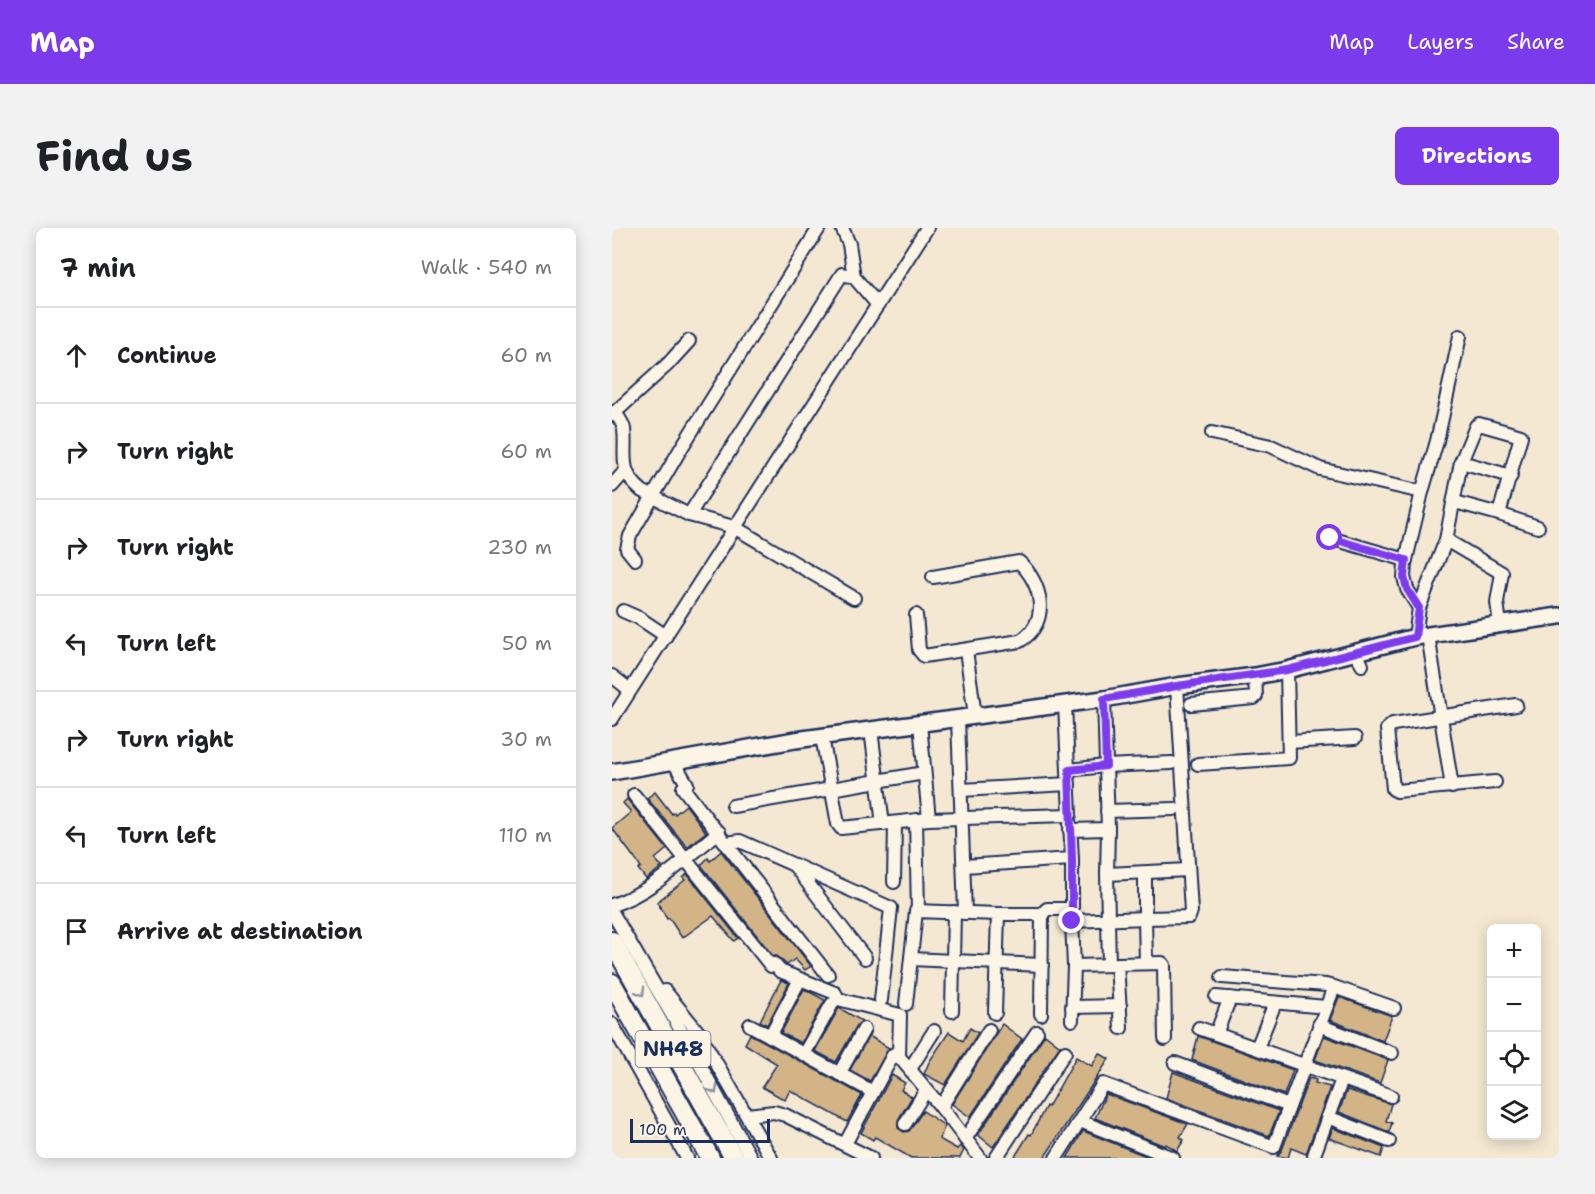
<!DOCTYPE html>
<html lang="en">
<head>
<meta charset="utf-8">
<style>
  :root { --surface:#fff; --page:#f2f2f2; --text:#202124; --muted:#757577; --line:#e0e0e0; --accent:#7c3aed }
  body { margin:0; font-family:"Shantell Sans",sans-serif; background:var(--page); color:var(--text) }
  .controls { position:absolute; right:18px; bottom:18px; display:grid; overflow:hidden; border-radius:9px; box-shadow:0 3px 15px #0003 }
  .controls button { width:54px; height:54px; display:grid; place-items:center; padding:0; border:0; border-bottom:2px solid var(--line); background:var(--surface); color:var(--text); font:30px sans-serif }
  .scale { position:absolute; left:18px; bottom:15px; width:140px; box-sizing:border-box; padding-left:6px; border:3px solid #1b2f5e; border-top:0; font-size:16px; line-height:21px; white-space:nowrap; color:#1b2f5e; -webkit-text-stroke:4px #fcf5e5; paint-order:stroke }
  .stop { position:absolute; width:18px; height:18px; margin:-14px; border:4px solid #7c3aed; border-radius:50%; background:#fff }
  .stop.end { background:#7c3aed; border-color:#fff; box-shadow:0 2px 6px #0008 }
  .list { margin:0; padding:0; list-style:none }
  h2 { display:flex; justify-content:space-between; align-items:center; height:78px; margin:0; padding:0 24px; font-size:26px }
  h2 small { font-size:20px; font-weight:400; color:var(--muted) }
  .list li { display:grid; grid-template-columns:39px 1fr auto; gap:18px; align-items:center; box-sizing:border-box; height:96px; padding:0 24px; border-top:2px solid var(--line) }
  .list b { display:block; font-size:22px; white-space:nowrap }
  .list em { font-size:20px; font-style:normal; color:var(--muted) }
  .icon { flex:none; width:33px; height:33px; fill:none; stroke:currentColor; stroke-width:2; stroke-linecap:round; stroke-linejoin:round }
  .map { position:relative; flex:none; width:947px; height:930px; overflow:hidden; border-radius:9px }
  header { display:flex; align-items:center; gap:36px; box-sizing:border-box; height:84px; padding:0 30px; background:var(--accent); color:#fff }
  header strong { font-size:28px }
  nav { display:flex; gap:33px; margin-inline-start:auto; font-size:21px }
  .intro { display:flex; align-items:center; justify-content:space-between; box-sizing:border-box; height:144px; padding:0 36px }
  h1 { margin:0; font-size:42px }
  .button { padding:15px 27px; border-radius:9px; background:var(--accent); color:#fff; font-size:21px; font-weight:700 }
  main { display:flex; gap:36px; padding:0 36px }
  aside { flex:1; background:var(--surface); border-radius:9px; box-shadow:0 3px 15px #0003 }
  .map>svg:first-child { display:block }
  .building { fill:#d2b486; stroke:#1b2f5e; stroke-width:1.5 }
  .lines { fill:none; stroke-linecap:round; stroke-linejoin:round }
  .minor-casing { stroke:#1b2f5e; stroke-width:16 }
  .major-casing { stroke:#1b2f5e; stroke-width:20 }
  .highway-casing { stroke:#1b2f5e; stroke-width:22 }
  .minor { stroke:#fcf5e5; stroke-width:12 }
  .major { stroke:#fcf5e5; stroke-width:15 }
  .highway { stroke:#fcf5e5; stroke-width:18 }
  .oneway { stroke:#8c92a2 }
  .route { stroke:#7c3aed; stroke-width:8 }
  .labels { text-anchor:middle; stroke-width:4.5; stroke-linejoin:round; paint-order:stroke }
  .shield { fill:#fcf5e5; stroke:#5e6a86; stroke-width:1.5 }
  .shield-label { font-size:21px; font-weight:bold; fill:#1b2f5e }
</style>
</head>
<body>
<header>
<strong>Map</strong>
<nav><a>Map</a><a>Layers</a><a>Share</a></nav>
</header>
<div class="intro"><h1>Find us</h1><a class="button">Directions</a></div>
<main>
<aside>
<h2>7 min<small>Walk · 540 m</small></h2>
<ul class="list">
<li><svg class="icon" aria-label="ahead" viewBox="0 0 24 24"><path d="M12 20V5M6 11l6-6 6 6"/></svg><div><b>Continue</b></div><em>60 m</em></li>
<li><svg class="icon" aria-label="right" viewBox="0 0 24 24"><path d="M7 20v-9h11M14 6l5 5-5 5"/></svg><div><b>Turn right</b></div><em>60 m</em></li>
<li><svg class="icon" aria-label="right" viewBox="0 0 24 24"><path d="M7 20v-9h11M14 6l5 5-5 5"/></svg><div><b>Turn right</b></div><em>230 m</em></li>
<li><svg class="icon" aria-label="left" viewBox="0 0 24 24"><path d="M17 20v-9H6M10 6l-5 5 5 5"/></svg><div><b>Turn left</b></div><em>50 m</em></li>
<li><svg class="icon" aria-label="right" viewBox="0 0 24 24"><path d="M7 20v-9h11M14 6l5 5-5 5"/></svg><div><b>Turn right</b></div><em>30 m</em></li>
<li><svg class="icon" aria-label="left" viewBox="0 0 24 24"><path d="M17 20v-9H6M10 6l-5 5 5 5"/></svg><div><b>Turn left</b></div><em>110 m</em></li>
<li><svg class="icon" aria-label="arrive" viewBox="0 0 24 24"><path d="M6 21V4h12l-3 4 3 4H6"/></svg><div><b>Arrive at destination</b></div></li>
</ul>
</aside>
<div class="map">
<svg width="947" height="930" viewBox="0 0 947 930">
  <rect width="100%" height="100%" fill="#f4e8d2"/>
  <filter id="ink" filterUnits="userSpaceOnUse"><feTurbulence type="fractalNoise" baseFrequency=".0167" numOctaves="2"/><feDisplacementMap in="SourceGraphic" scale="12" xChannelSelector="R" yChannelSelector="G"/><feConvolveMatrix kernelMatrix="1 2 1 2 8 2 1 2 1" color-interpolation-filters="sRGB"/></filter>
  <g filter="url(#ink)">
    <!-- building -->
    <g class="building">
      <path d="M43,564L60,586L62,584L63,586L74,577L94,604L75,619L35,570Z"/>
      <path d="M15,571L55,621L43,631L50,639L34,651L26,641L29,639L0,600L19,584L11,575Z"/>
      <path d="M109,623L199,738L193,742L183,731L175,737L165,728H161L89,637L96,630L98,633Z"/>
      <path d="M75,646L126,710L122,713L101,688L70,710L57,690L55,691L45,674L73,652L71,650Z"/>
      <path d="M169,752L177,755L155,797L148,793Z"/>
      <path d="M192,761L213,772L189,815L169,805Z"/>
      <path d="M727,769L780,788L771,813L718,792Z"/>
      <path d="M227,780L250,793L245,797L224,834L203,823Z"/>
      <path d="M390,796L410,811L358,889L340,876Z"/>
      <path d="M358,800L366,805L333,857L312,846L317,834L337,804L351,813Z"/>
      <path d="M138,806L250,867L235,894L178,862L173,872L150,859L165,836L133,816Z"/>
      <path d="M433,806L448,818L381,919L366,907Z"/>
      <path d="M257,808L277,820L258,853L238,842Z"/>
      <path d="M586,808L681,842L672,867L580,832Z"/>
      <path d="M712,808L776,832L768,855L703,832Z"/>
      <path d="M487,825L497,831L432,930H402L417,906L419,907L434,878L436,879L464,829L480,838Z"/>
      <path d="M561,844L667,883L657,908L554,870Z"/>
      <path d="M280,847L293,855L289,862L300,869L286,892V900L292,904L297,903L311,883L333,898L327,911L345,921L348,918L352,922L348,930H299L263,909L261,912L249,905Z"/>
      <path d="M697,850L704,852L703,855L718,859L694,926L679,920L676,930L665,928L670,922Z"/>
      <path d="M735,862L779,876L774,893L780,895L777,904L727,884Z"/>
      <path d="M494,866L576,896L568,909L572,912L565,923L554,916L553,918L483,890Z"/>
      <path d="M721,900L772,920L769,929L717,910Z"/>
      <path d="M471,903L539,930H455Z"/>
    </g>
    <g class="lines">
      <!-- minor casing -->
      <g class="minor-casing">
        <g id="minor">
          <path d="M230,0L237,16L242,49"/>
          <path d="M3,184C6,189 11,195 12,201C15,228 5,242 30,263L77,287L122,299L242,370"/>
          <path d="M0,187L56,136L77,113"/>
          <path d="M600,205L659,218L708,241L810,264"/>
          <path d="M849,234L899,248"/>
          <path d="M0,258L14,242"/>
          <path d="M843,274L887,286L926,299"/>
          <path d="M77,287L230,46L242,49L266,77"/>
          <path d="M718,310L794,332"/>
          <path d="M834,312L890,345L885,374L888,396"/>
          <path d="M23,331L15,321L18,308L68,222L207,0"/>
          <path d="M807,380L795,361L792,349L793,336L810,264L825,213L848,108"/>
          <path d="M11,383L27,390L54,408"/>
          <path d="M304,387L307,422L312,428L408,413C439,394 430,355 407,334L321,349"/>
          <path d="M816,407L840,559"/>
          <path d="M803,409L807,380L834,312L849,234L864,198L867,196L909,208L887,286"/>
          <path d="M354,422L363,488"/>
          <path d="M744,424L750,437"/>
          <path d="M0,448L18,462"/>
          <path d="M579,476L642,470L644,468L643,448"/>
          <path d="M0,491L315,0"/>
          <path d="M346,491L353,685"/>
          <path d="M308,496L317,591"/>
          <path d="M259,502L271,596"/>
          <path d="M210,509L226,596L229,600L317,591L458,587L453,476"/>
          <path d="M677,514L743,510"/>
          <path d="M61,533L75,556"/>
          <path d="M586,536L677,530L675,442"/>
          <path d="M457,542L493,538L560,535"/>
          <path d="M883,554L785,563L781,561L775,501L781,496L904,477"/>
          <path d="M71,560L216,747"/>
          <path d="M349,562L457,556"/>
          <path d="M22,567L159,738"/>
          <path d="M121,578L312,545"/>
          <path d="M495,583L562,581"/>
          <path d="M304,592L306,683"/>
          <path d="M496,601L495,646L576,642"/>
          <path d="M458,602L496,601L492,471"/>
          <path d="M115,615L128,613L279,680L269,772"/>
          <path d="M182,637L253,730"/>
          <path d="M352,638L460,631L458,596"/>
          <path d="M495,646L497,737"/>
          <path d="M533,646V690L577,689L579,683L565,458"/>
          <path d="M282,654L283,595"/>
          <path d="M0,677C41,664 73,630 107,604"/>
          <path d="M0,684L75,813L139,930"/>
          <path d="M386,686H430L429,786"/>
          <path d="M430,686L435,681H460"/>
          <path d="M460,693V631"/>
          <path d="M299,731L430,737"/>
          <path d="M162,736L168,743L223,765L226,771L288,787L287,827"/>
          <path d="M462,738L502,737"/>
          <path d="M610,749L714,757L722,759"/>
          <path d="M53,763L87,805L159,930"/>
          <path d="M604,769L714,779"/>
          <path d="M294,776L304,683L386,686L383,785"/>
          <path d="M460,779L508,778"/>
          <path d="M340,783L342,684"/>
          <path d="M460,792L462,738L460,693L533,690L534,735"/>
          <path d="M0,796L75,930"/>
          <path d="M138,797L261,864"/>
          <path d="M707,797L780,825"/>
          <path d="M509,800L505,736L550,735L552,737L553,811"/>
          <path d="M587,800L779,868"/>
          <path d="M604,806L618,770"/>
          <path d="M158,808L185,757"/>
          <path d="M645,820L663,775"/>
          <path d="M192,826L220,776"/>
          <path d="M563,835L677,878"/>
          <path d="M298,841L322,803"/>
          <path d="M227,846L252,801"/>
          <path d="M329,879L377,802"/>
          <path d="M135,887L162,884L173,887L259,930"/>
          <path d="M716,889L777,913"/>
          <path d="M468,893L561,930"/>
          <path d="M293,896L314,862"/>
          <path d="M353,911L425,804"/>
          <path d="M233,916L281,827L284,825L329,879L368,930"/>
          <path d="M702,927L730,851"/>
          <path d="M384,930L453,824"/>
          <path d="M444,930L491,856L662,919L722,759L782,780"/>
        </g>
      </g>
      <!-- major casing -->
      <g class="major-casing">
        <path id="major" d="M0,544L183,512L492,471L565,458L643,448L675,442L803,409L947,388"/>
      </g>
      <!-- highway casing -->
      <g class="highway-casing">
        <g id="highway">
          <path d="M0,713L122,930"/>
          <path d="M0,755L98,930"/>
        </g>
      </g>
      <!-- minor -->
      <use href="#minor" class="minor"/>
      <!-- major -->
      <use href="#major" class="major"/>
      <!-- highway -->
      <use href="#highway" class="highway"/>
    </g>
    <!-- one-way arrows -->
    <defs><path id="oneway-chevron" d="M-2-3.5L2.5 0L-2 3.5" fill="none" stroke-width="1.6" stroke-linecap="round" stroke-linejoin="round" transform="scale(1.5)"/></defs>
    <g class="oneway">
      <use href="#oneway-chevron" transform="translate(29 764) rotate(60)"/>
      <use href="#oneway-chevron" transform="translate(102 862) rotate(61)"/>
    </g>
  </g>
  <g class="lines" filter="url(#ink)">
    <!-- route -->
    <path class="route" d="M460,693V631L457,542L494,538L492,471L565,458L675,442L803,409L807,380L795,361L792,349L794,332L718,310"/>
  </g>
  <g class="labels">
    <!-- shield labels -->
    <rect class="shield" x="23.5" y="803" width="75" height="36" rx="4.5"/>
    <g class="shield-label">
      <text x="61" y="828">NH48</text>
    </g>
  </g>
</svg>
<div class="controls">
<button>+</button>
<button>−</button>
<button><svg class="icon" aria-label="locate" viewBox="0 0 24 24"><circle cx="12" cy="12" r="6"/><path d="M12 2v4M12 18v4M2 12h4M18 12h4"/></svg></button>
<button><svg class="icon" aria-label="layers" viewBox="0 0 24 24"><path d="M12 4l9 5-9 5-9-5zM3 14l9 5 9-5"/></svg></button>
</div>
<div class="scale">100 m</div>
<div class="stop" style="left:718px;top:310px"></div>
<div class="stop end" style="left:460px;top:693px"></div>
</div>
</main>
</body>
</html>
